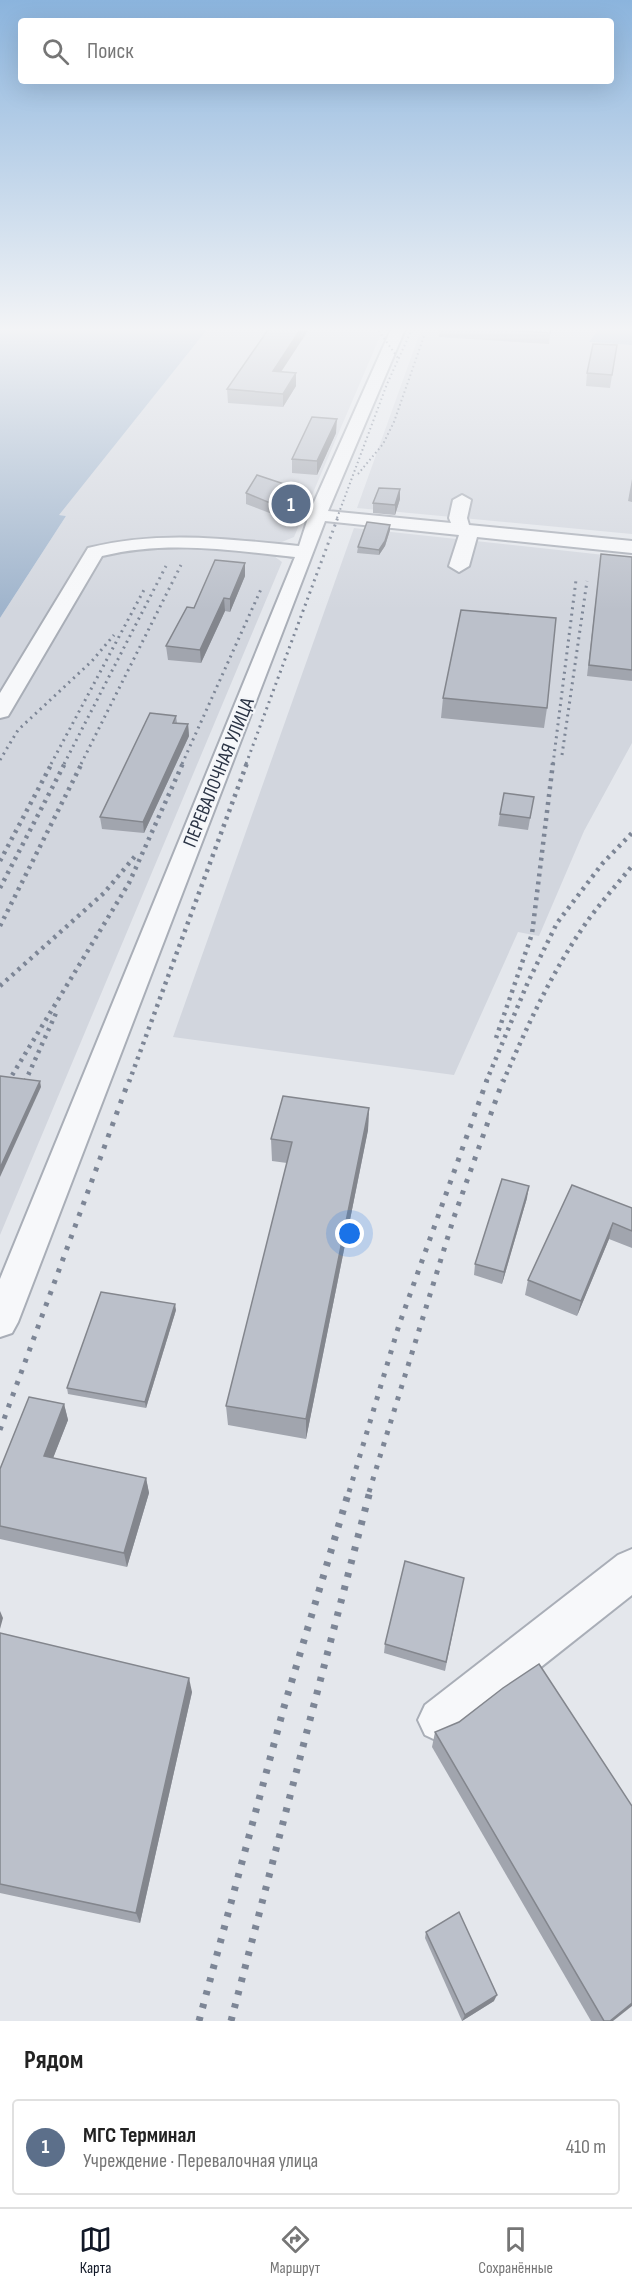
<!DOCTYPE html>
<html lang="ru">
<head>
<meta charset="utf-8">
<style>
  :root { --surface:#fff; --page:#f2f2f2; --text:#222; --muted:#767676; --line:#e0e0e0; --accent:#111827 }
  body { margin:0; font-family:"Sofia Sans Condensed",sans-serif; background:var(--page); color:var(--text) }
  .you { position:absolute; left:350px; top:1234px; width:21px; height:21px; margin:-15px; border:4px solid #fff; border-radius:50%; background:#1a73e8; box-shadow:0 0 0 9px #1a73e833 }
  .badge { display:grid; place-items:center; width:39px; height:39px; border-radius:50%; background:var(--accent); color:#fff; font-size:20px; font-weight:700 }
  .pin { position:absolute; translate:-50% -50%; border:3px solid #fff; box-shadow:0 2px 6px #0006 }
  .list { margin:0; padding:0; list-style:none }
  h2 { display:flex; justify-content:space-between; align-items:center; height:78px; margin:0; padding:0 24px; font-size:26px }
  h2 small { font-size:20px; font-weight:400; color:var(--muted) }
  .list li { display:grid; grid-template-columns:39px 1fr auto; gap:18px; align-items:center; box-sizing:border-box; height:96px; margin:0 12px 12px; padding:0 12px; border:2px solid var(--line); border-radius:6px }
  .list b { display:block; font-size:22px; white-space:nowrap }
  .list p { margin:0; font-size:20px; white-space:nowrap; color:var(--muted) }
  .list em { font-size:20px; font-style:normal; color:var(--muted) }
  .icon { flex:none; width:33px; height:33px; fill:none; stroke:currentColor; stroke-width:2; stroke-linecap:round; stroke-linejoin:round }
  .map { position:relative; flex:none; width:632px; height:2021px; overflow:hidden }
  .search { position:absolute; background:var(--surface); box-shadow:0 6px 24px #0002; left:18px; right:18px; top:18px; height:66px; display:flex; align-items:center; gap:15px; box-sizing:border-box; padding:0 21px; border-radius:6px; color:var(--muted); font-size:22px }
  .sheet { height:186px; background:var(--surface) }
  nav { display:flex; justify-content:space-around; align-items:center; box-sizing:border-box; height:84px; border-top:2px solid var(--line); background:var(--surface); font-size:16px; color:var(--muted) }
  nav a { display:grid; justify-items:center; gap:3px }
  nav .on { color:var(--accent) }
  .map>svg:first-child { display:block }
  .built { fill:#d2d6de }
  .water { fill:#9fb4cc }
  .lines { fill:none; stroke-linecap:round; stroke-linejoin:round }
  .minor-casing { stroke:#a9aeb7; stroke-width:4 }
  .minor { fill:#f7f8fa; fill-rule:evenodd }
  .rail-far4 { stroke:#7d8696; stroke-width:2; stroke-dasharray:1.5 3; stroke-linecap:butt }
  .rail-far3 { stroke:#7d8696; stroke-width:3; stroke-dasharray:2 4.5; stroke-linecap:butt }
  .rail-far2 { stroke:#7d8696; stroke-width:4.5; stroke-dasharray:3 5; stroke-linecap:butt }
  .rail-far1 { stroke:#7d8696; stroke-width:5; stroke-dasharray:4 8; stroke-linecap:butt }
  .rail { stroke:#7d8696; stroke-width:7; stroke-dasharray:4.5 9; stroke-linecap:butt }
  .wall { fill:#a1a5ae }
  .shaded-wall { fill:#83868d }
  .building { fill:#bbc0ca; stroke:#83868d; stroke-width:1.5 }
  .labels { text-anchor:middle; stroke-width:4.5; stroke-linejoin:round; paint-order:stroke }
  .street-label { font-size:20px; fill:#2b3445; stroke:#f4f6f9 }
</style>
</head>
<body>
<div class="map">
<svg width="632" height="2021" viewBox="0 0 632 2021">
  <rect width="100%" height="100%" fill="#e4e7ec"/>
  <!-- built -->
  <g class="built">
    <path d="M209,327H384L294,537L272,546L270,553L282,562L0,1235V618L66,516L58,515Z"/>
    <path d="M422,327H600L589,342L632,345V534L357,508Z"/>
    <path d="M354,528L632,558V743L584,831L539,936L518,932L454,1075L173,1037Z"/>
  </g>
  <!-- water -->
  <g class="water">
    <path d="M0,327H209L59,515L66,516L0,618Z"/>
    <path d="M600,327H632V345L589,342Z"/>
  </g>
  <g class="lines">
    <!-- minor casing -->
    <g class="minor-casing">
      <g id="minor">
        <path d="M392,327H406L328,511L451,523L449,518L453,500L462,495L471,500L467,518L469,525L632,541V553L477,537L469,566L459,572L449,566L459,535L325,521L18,1322L12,1333L0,1337V1279L295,557C230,550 166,540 102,556L11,711L8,716L0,718V693L88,548C159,530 227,539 299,546L311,509Z"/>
        <path d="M632,1549V1595L455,1735L440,1742L425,1735L418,1720L425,1705L618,1555Z"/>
      </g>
    </g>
    <!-- minor -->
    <use href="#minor" class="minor"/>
    <!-- rail-far4 -->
    <g class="rail-far4">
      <path d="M376,327L398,358"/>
      <path d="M358,474L383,444L394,422L424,336"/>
      <path d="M337,518L387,384L413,327"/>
    </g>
    <!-- rail-far3 -->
    <g class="rail-far3">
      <path d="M562,755L587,581"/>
      <path d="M0,760L18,730L92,661L114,635"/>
      <path d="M51,764L145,588"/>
      <path d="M64,764L166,566"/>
      <path d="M81,764L181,565"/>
      <path d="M182,764L262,587"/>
      <path d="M246,764L338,517"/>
      <path d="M553,764L576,580"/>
    </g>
    <!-- rail-far2 -->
    <g class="rail-far2">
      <path d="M0,861L52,763"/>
      <path d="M0,888L65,763"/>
      <path d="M0,926L82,763"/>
      <path d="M0,986L104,893L136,855"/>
      <path d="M496,1038L532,934L553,763"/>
      <path d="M8,1082L129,883L183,763"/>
      <path d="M25,1082L57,1011"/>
      <path d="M129,1082L247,763"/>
      <path d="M486,1082L528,982L557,923L602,864L632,833"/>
      <path d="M503,1082C528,1024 554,967 591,916C604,899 618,883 632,866"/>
    </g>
    <!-- rail-far1 -->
    <g class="rail-far1">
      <path d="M0,1095L8,1080"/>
      <path d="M19,1096L26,1080"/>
      <path d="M0,1430L129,1080"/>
      <path d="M349,1492L399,1325L487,1080"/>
      <path d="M369,1492L454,1217L503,1080"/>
    </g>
    <!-- rail -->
    <g class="rail">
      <path d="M199,2021L284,1707L349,1491"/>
      <path d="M231,2021L370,1491"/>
    </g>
  </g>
  <!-- wall -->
  <g class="wall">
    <path d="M270,327H309V329L281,372L296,386L283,407L228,403L227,389Z"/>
    <path d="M439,327H551L549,344L439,337Z"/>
    <path d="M617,345L610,388L586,386L587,373Z"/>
    <path d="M336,433L317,475L292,473V459Z"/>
    <path d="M632,479V502L628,501Z"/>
    <path d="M400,489V499L395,515L373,513V503Z"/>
    <path d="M246,493L290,496L280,517L246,504Z"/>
    <path d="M390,530L385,546L379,555L357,553L358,547Z"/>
    <path d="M601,554L632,557V681L587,676Z"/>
    <path d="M245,563V576L230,612L225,611L201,663L168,660L166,646L194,608Z"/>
    <path d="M443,698L547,708L544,728L441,718Z"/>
    <path d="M176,716L177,723L188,724L189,736L144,833L102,829L100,817Z"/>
    <path d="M534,797L528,830L498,826L500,814Z"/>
    <path d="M369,1108L368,1130L306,1439L228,1425L226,1406L287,1163L272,1161L271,1139Z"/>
    <path d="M527,1198L502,1284L474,1275L475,1264Z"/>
    <path d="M632,1208V1248L609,1239L577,1316L525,1295L528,1280Z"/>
    <path d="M176,1310L146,1408L68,1394L67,1388Z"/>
    <path d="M64,1404L68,1420L53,1458L146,1478L149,1493L127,1567L0,1539V1469Z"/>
    <path d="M464,1578L445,1671L384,1653L385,1644Z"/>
    <path d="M0,1633L192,1692L140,1923L0,1893Z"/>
    <path d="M435,1732L613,2021H591L432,1747Z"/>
    <path d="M426,1932L494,2001L462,2021L425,1938Z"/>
  </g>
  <!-- shaded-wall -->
  <g class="shaded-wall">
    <path d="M302,327H309V329L273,384V371Z"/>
    <path d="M296,373V386L283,407V394Z"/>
    <path d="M337,419L336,433L317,475V461Z"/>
    <path d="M290,486V496L280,517V507Z"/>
    <path d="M400,489V499L395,515V505Z"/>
    <path d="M390,525V530L385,546L379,555V550Z"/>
    <path d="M245,563V576L230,612V599Z"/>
    <path d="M224,598L225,611L201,663L200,650Z"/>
    <path d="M188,724L189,736L144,833L143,822Z"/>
    <path d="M40,1081L41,1087L0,1177V1168Z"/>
    <path d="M369,1108L368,1130L306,1439V1419Z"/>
    <path d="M529,1186L527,1198L502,1284L504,1272Z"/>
    <path d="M613,1223L609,1239L577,1316L581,1301Z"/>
    <path d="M175,1304L176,1310L146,1408L145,1402Z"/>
    <path d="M64,1404L68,1420L48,1471L44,1456Z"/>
    <path d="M146,1478L149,1493L127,1567L124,1553Z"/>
    <path d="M0,1611L3,1618L0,1629Z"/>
    <path d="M189,1678L192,1692L140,1923L136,1913Z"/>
    <path d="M497,1995L494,2001L462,2021L465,2015Z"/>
    <path d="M632,2003V2006L613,2021H610Z"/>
  </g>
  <!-- building -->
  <g class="building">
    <path d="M270,327H302L273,371L296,373L283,394L227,389Z"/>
    <path d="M462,327H551L550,333Z"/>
    <path d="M593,344L617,345L612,375L587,373Z"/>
    <path d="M312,417L337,419L317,461L292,459Z"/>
    <path d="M257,475L290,486L280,507L246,493Z"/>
    <path d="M379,488L400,489L395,505L373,503Z"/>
    <path d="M367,522L390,525L385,541L379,550L358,547Z"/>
    <path d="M601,554L632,557V670L589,665Z"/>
    <path d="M215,560L245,563L230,599L224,598L200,650L166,646L187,607L194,608Z"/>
    <path d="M461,610L556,618L547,708L443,698Z"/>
    <path d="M150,713L176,716L173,723L188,724L143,822L100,817Z"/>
    <path d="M504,793L534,797L530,818L500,814Z"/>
    <path d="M0,1076L40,1081L0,1168Z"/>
    <path d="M283,1096L369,1108L306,1419L226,1406L292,1142L271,1139Z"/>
    <path d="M502,1179L529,1186L504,1272L475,1264Z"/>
    <path d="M572,1185L632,1208V1231L613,1223L581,1301L528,1280Z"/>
    <path d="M101,1292L175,1304L145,1402L67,1388Z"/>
    <path d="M29,1397L64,1404L44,1456L146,1478L124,1553L0,1526V1469Z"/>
    <path d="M405,1561L464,1578L446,1662L385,1644Z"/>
    <path d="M0,1633L189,1678L136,1913L0,1884Z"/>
    <path d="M539,1664L632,1806V2003L610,2021H604L435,1732L459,1722L503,1688Z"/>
    <path d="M459,1912L497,1995L465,2015L426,1932Z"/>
  </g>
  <!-- sky -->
  <linearGradient id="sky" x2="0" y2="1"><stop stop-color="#8bb4dd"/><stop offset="0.54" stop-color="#f3f4f6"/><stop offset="1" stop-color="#f3f4f6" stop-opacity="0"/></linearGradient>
  <rect width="632" height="610" fill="url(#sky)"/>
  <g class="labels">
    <!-- street labels -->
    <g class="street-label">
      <text transform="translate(218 772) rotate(-68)" y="7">ПЕРЕВАЛОЧНАЯ УЛИЦА</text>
    </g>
  </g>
</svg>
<div class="you"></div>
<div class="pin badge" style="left:291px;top:504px;background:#5c6f8a">1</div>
<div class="search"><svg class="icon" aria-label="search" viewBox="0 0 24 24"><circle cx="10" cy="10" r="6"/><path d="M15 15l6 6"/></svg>Поиск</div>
</div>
<section class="sheet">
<h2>Рядом<small></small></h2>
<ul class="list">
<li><span class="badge" style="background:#5c6f8a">1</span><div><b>МГС Терминал</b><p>Учреждение · Перевалочная улица</p></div><em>410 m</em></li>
</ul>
</section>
<nav>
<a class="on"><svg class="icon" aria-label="map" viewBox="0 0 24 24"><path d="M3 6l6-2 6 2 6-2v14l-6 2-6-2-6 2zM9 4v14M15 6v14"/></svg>Карта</a>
<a><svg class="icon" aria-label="directions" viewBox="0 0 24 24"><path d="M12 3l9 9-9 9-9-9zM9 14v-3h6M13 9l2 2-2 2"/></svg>Маршрут</a>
<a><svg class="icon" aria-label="saved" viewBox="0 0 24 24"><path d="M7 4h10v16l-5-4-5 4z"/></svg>Сохранённые</a>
</nav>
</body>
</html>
